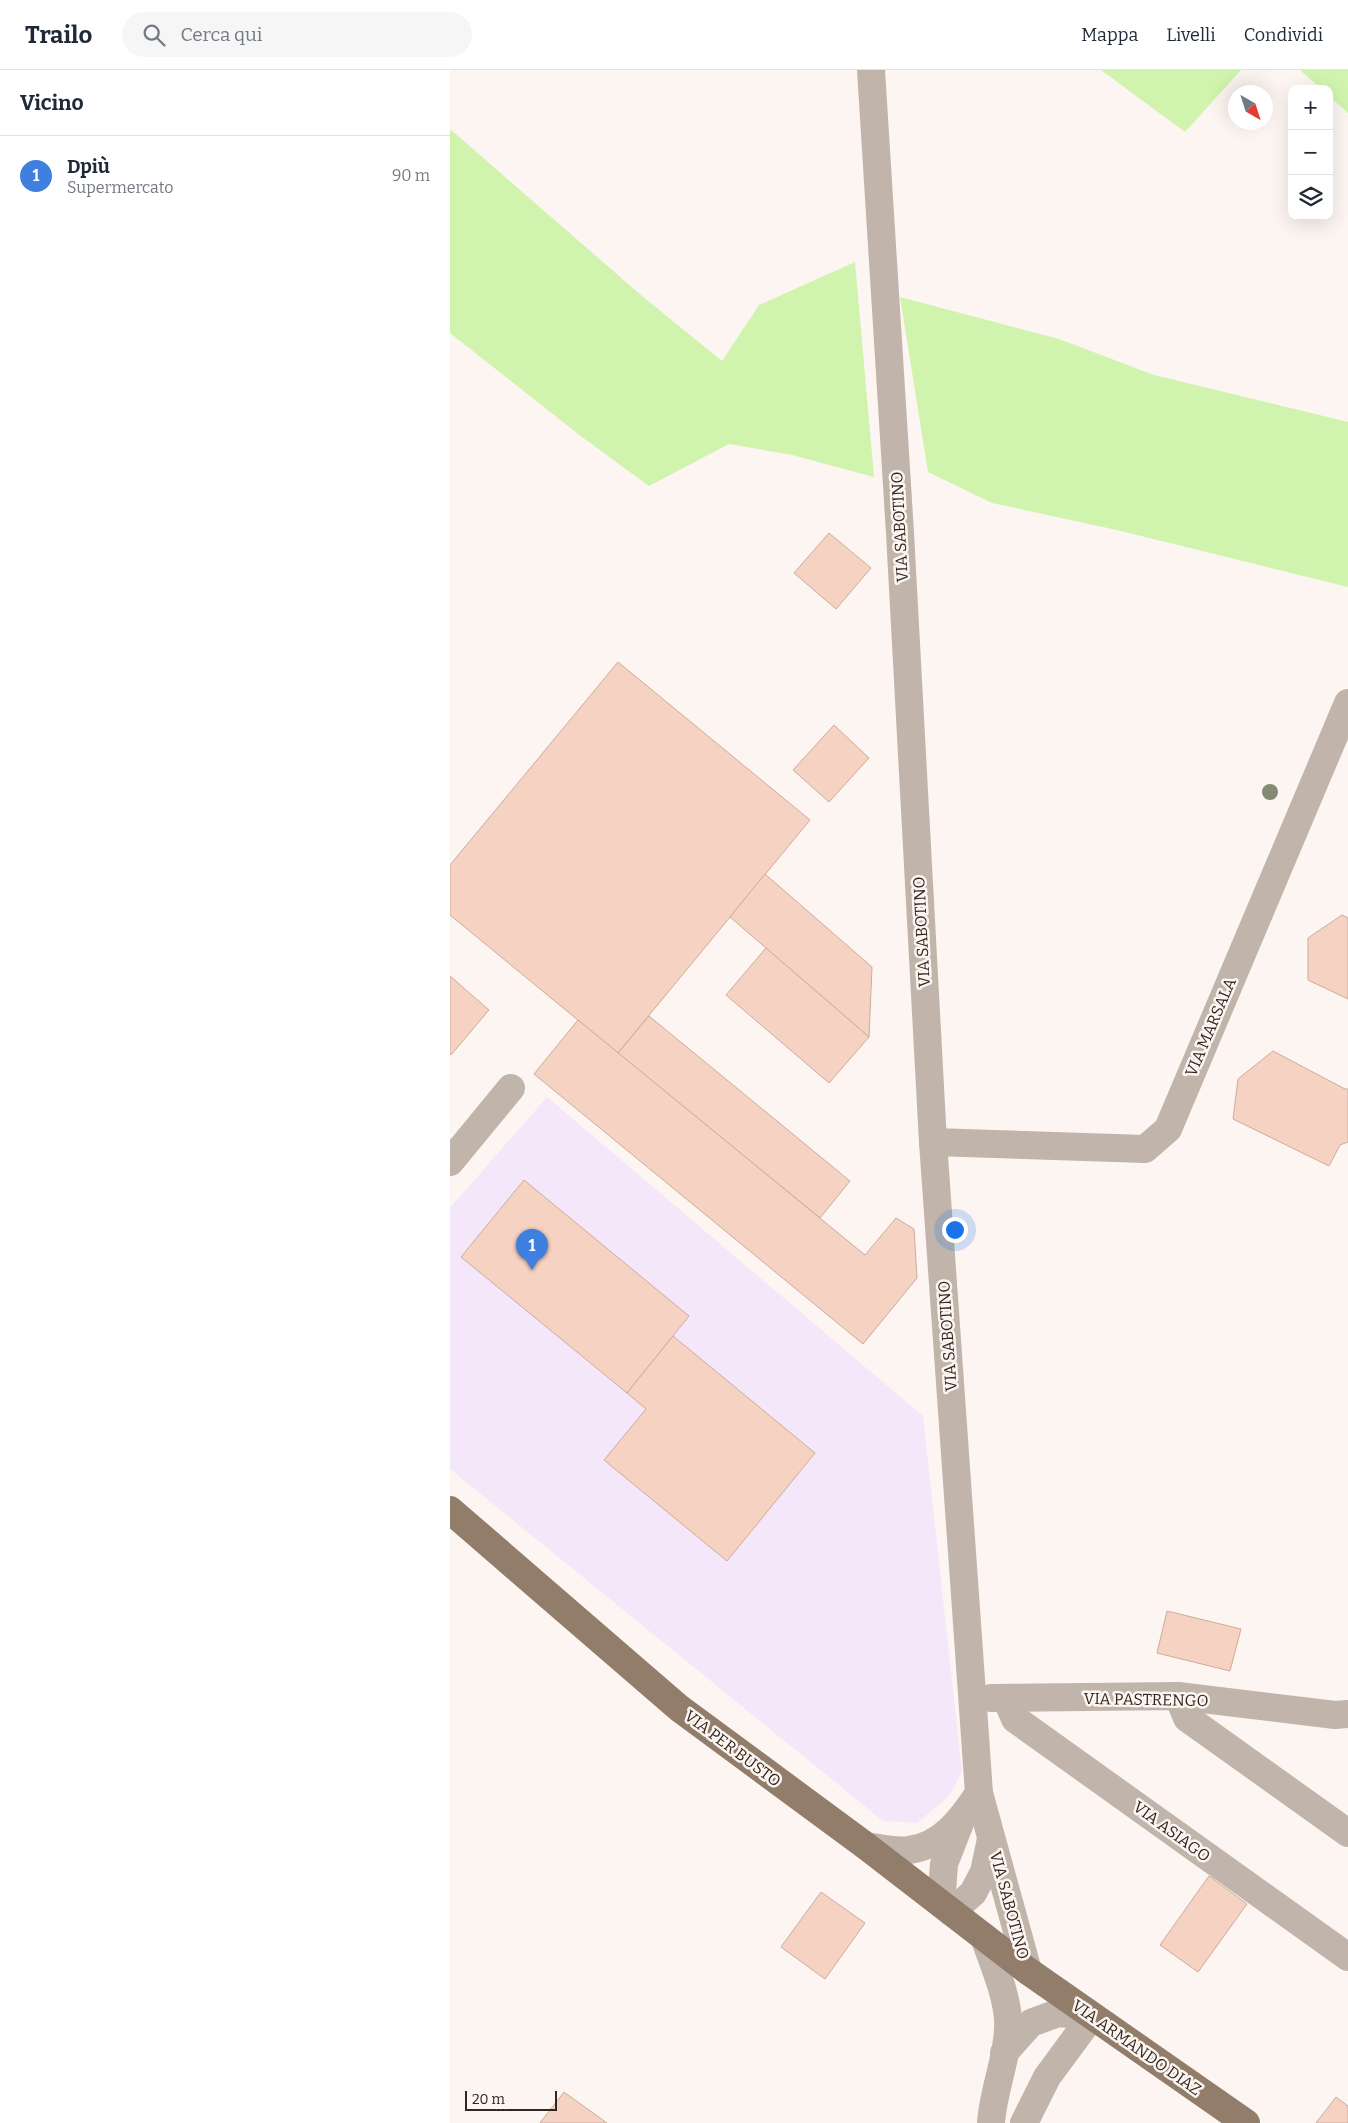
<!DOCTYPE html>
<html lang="it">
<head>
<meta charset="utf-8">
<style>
  :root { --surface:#fff; --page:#f6f6f7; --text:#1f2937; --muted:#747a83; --line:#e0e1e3; --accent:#3e8225 }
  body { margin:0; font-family:Bitter,serif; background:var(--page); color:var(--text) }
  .controls { position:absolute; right:15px; top:15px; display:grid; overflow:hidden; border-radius:10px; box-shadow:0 5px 20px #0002 }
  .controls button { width:45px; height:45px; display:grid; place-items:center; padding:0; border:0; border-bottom:1px solid var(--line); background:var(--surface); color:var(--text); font:25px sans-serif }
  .compass { position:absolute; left:778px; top:15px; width:45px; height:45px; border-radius:50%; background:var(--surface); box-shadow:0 5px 20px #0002; rotate:141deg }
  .scale { position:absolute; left:15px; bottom:12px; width:92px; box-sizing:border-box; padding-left:5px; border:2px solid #32261f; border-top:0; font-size:14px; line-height:18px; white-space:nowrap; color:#32261f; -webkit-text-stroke:4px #fcf5f1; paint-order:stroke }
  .you { position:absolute; left:504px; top:1159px; width:18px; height:18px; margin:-12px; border:4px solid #fff; border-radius:50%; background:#1a73e8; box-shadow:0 0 0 8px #1a73e833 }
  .badge { display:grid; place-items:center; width:32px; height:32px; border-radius:50%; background:var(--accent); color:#fff; font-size:16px; font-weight:700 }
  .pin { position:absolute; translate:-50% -41px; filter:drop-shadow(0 1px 2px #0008) }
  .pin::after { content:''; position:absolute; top:26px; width:18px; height:15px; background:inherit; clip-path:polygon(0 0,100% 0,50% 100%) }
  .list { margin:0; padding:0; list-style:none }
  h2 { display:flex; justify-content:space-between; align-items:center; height:65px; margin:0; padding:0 20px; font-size:21px }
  h2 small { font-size:16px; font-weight:400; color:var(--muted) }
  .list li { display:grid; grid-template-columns:32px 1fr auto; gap:15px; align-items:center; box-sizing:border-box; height:80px; padding:0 20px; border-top:1px solid var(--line) }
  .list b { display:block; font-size:19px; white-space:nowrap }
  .list p { margin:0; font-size:16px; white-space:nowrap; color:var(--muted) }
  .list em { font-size:16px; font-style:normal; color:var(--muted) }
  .icon { flex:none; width:28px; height:28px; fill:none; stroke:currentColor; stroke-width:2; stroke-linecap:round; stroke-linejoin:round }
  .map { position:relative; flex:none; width:898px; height:2053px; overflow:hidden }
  header { display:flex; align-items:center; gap:30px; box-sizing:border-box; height:70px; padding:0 25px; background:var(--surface); border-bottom:1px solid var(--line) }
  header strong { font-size:24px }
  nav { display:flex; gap:28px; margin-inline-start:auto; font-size:18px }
  .search { width:350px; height:45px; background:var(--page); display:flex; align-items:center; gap:12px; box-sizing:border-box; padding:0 18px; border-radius:28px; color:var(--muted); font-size:19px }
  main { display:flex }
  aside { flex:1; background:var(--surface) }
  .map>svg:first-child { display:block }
  .commercial { fill:#f5e7fa }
  .green { fill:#d0f4ae }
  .building { fill:#f6d2c3; stroke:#cdab9c }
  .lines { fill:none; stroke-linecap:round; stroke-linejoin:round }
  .minor { stroke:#c1b4aa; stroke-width:28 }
  .major { stroke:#927d6a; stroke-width:28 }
  .tree { fill:#858a74 }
  .labels { text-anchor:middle; stroke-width:5; stroke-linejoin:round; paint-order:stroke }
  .street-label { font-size:16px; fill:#32261f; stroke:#fcf5f1 }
</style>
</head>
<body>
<header>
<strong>Trailo</strong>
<div class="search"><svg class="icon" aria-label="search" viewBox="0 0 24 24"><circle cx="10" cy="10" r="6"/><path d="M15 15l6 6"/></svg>Cerca qui</div>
<nav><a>Mappa</a><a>Livelli</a><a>Condividi</a></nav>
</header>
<main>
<aside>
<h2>Vicino<small></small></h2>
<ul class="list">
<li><span class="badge" style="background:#3f7fe0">1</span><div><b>Dpiù</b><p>Supermercato</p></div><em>90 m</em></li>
</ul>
</aside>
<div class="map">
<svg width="898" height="2053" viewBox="0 0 898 2053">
  <rect width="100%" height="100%" fill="#fcf5f1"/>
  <!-- commercial -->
  <path class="commercial" d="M97,1027L473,1346L512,1702L499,1726L467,1753L433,1751L0,1399V1138Z"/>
  <!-- green -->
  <g class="green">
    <path d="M651,0H791L735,62Z"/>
    <path d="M850,0H898V43L879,26V19H871Z"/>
    <path d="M0,59L192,226L272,291L309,235L405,192L424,407L342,385L279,374L199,416L132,367L0,263Z"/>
    <path d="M450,227L609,269L704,305L898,352V517L667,460L542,433L478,402Z"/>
  </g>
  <!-- building -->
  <g class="building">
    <path d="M379,463L421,498L386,539L344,503Z"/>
    <path d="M168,592L360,750L168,983L0,845V795Z"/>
    <path d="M384,655L419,688L379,732L343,700Z"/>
    <path d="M315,804L422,897L419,967L280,847Z"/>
    <path d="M892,845L898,848V929L858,910V868Z"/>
    <path d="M316,878L419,967L379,1013L276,925Z"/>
    <path d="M0,906L39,940L1,985L0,984Z"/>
    <path d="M199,946L400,1111L370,1148L168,983Z"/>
    <path d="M128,950L415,1185L446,1148L464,1159L467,1208L413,1274L84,1004Z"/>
    <path d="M823,981L895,1019H898V1072L890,1075L879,1096L783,1049L788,1009Z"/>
    <path d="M74,1110L239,1246L177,1323L11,1187Z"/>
    <path d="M223,1266L365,1383L277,1491L154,1390L196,1339L177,1323Z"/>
    <path d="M717,1541L791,1559L780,1601L707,1583Z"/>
    <path d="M759,1806L797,1834L748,1902L710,1875Z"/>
    <path d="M371,1822L415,1853L375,1909L331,1877Z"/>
    <path d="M114,2022L157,2053H90Z"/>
    <path d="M886,2027L898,2036V2053H866Z"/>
  </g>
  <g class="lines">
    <!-- minor -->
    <g class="minor">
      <path d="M421,0L450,463L483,1072L529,1723"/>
      <path d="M483,1072L695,1079L718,1059L898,633"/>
      <path d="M0,1092L61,1018"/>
      <path d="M728,1626L737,1648L898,1763"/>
      <path d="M541,1628L728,1626L885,1645L898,1644"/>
      <path d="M556,1628L565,1649L898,1887"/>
      <path d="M510,1753L494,1794L492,1822L501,1842L523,1823L534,1802L541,1769"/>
      <path d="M416,1776C429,1778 446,1782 459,1780C492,1776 512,1749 529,1723L578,1901"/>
      <path d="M534,1867C543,1893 556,1922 558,1949C560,1981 543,2020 541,2053"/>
      <path d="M554,1983L581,1953L608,1943L642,1946"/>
      <path d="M574,2053L597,2007L642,1946"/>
    </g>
    <!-- major -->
    <path class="major" d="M0,1440L229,1638L416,1776L578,1901L796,2053"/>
  </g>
  <!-- trees -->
  <circle class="tree" cx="820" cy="722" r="8"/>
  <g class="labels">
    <!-- street labels -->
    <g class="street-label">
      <text transform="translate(449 457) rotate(-93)" y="6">VIA SABOTINO</text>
      <text transform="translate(471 862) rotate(-93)" y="6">VIA SABOTINO</text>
      <text transform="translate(760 957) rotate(-67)" y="6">VIA MARSALA</text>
      <text transform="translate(497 1266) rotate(-94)" y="6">VIA SABOTINO</text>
      <text transform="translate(696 1629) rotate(1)" y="6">VIA PASTRENGO</text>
      <text transform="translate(283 1678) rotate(37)" y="6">VIA PER BUSTO</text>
      <text transform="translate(722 1761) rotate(36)" y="6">VIA ASIAGO</text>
      <text transform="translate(560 1835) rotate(75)" y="6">VIA SABOTINO</text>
      <text transform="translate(687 1977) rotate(35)" y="6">VIA ARMANDO DIAZ</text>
    </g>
  </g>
</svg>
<div class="controls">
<button>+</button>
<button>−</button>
<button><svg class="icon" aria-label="layers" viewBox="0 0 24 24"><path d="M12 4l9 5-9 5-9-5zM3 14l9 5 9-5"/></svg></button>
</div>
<svg class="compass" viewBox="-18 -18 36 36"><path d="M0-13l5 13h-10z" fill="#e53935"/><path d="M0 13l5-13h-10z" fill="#747a83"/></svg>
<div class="scale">20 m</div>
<div class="you"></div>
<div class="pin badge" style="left:82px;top:1200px;background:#3f7fe0">1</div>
</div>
</main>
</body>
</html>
